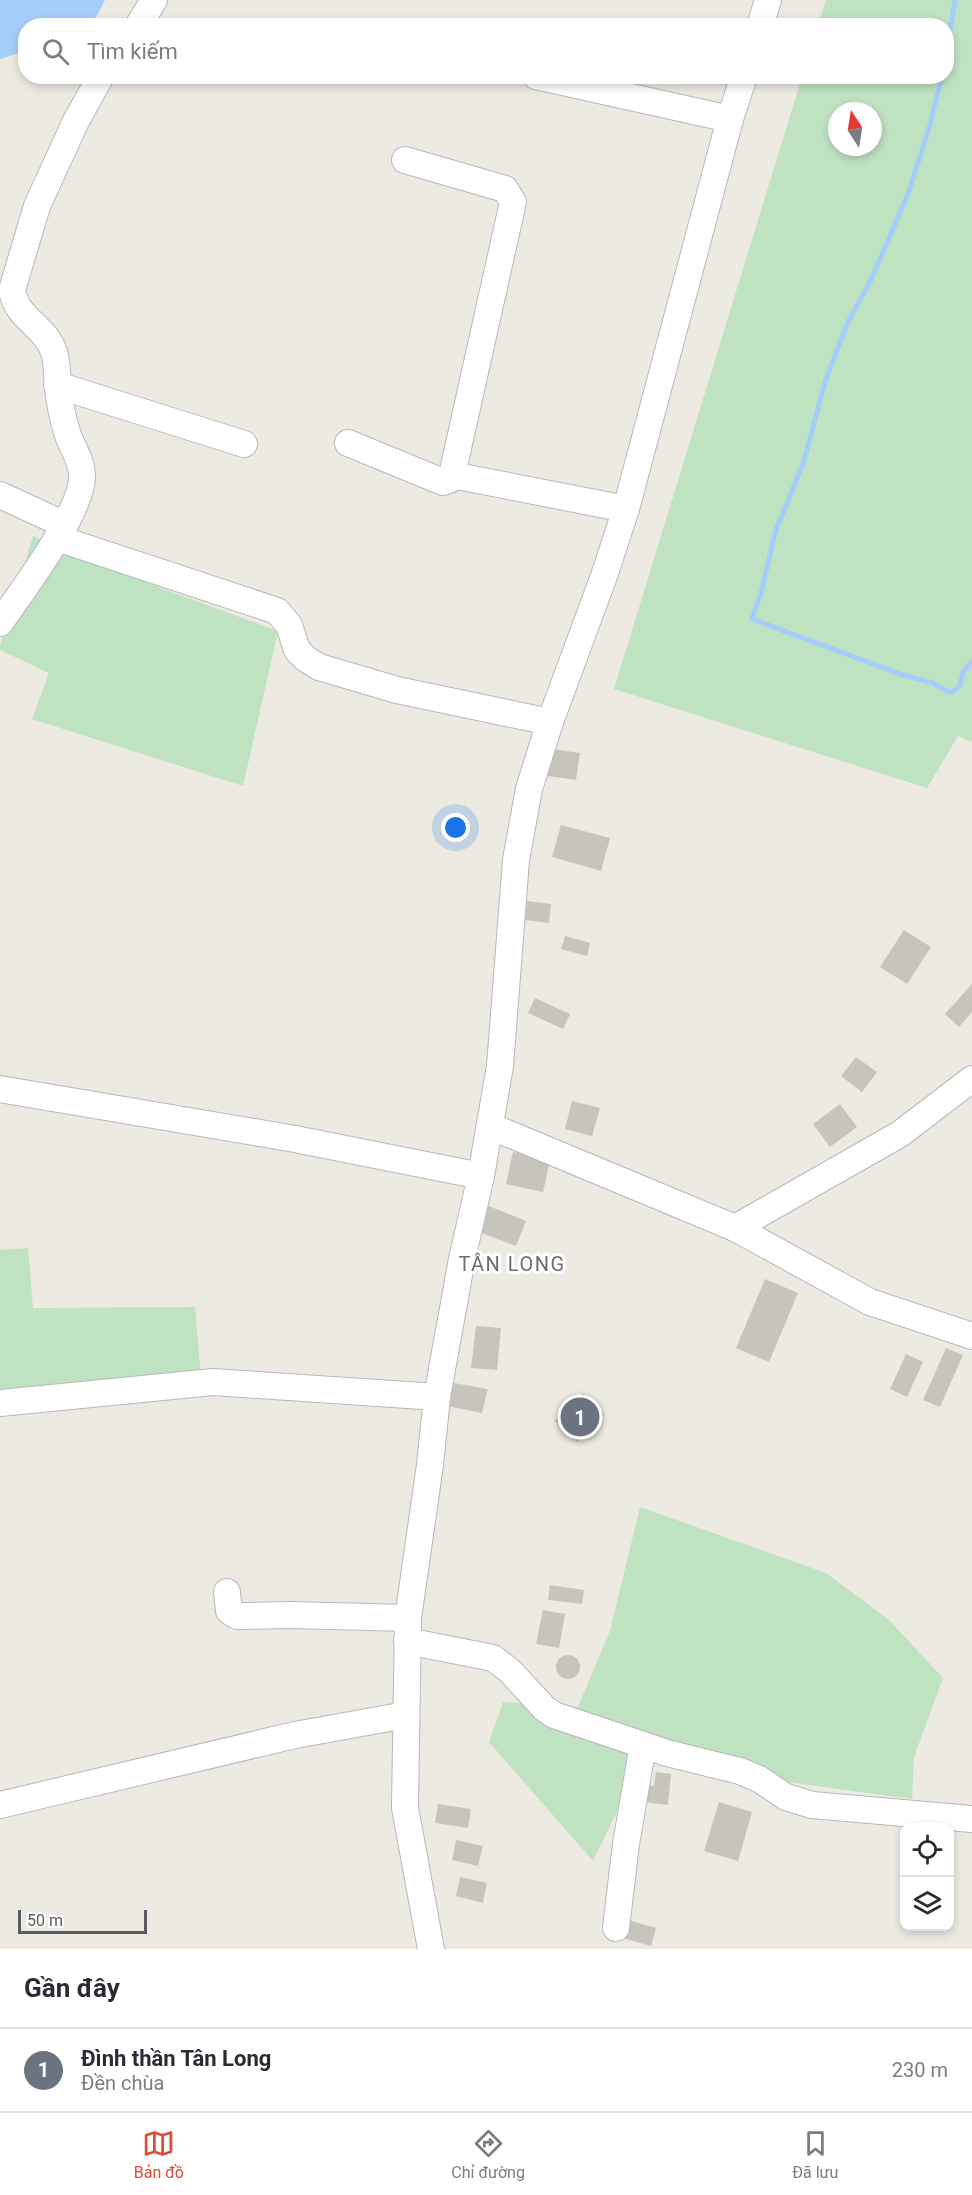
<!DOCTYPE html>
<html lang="vi">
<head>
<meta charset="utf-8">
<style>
  :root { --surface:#fff; --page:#f2f2f3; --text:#2b2b33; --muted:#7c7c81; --line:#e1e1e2; --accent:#dd4d36 }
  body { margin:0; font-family:Roboto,sans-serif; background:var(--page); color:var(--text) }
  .controls { position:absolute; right:18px; bottom:18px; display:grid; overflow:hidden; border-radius:12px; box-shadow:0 3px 9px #0003 }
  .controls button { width:54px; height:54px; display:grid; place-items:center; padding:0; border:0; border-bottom:2px solid var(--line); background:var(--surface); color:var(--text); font:30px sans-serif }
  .compass { position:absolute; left:828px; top:102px; width:54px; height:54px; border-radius:50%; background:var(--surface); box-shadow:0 3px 9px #0003; rotate:348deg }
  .scale { position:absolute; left:18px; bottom:15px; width:129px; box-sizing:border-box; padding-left:6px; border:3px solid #5a5c61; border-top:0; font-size:16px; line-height:21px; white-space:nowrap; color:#5a5c61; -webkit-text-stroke:4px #fff; paint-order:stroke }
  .you { position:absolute; left:456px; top:828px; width:21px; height:21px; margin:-15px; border:4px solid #fff; border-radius:50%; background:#1a73e8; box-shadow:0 0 0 9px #1a73e833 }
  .badge { display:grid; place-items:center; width:39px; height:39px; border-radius:50%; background:var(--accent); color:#fff; font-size:20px; font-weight:700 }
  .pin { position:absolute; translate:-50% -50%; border:3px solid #fff; box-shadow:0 2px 6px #0006 }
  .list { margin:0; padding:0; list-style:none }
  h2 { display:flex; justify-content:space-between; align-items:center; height:78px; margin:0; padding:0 24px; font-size:26px }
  h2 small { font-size:20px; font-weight:400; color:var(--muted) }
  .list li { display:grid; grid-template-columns:39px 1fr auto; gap:18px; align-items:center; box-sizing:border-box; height:84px; padding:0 24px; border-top:2px solid var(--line) }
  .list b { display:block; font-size:22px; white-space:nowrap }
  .list p { margin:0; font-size:20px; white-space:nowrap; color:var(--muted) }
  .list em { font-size:20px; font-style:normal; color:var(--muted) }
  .icon { flex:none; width:33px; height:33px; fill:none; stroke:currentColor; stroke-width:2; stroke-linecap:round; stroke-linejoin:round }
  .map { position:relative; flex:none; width:972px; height:1949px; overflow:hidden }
  .search { position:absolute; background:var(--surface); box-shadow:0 3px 9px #0003; left:18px; right:18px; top:18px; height:66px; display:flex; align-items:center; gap:15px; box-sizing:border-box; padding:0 21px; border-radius:24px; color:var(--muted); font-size:22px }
  .sheet { height:162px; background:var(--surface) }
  nav { display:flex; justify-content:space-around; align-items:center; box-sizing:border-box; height:84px; border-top:2px solid var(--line); background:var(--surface); font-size:16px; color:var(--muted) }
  nav a { display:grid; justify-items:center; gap:3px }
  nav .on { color:var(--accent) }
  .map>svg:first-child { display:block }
  .green { fill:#bfe2c1; fill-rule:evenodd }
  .water { fill:#a4cef9 }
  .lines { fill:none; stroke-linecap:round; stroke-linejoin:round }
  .stream { stroke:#a4cef9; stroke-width:5 }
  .building { fill:#c7c4be }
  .minor-casing { stroke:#b7b8bd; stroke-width:28 }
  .minor { stroke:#fff; stroke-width:26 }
  .labels { text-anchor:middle; stroke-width:6; stroke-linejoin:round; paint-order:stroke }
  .quarter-label { font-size:20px; letter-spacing:1.5px; fill:#6b6e73; stroke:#fff }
</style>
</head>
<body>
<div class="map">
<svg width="972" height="1949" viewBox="0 0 972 1949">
  <rect width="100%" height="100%" fill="#eceae1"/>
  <!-- green -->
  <g class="green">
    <path d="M826,0H972V742L958,736L927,788L614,689L802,77L946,76V26L818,25ZM837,111H873V147H837Z"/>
    <path d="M33,536L158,587L278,631L243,786L32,719L49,673L0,650V645Z"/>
    <path d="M28,1248L33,1308L195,1307L201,1377L0,1397V1250Z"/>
    <path d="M640,1507L826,1573L889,1620L943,1678L914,1757L912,1799L641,1762L593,1861L489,1742L503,1702L578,1707L610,1631Z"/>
  </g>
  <!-- water -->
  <path class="water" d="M0,0H105L92,25L26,26L25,51L0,59Z"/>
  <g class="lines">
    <!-- stream -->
    <g class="stream">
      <path d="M946,54L955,0"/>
      <path d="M942,76L929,128L908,194L871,280L848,322L826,379L803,464L776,530L761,593L752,619L900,674L933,683L948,692H952L960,686L963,672L972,661"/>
    </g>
  </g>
  <!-- building -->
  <g class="building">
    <path d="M552,749L580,753L576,780L548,776Z"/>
    <path d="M561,825L610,838L601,871L552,857Z"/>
    <path d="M527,901L551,904L549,923L525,920Z"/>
    <path d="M904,930L931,947L907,984L880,967Z"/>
    <path d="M565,936L590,943L587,956L561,949Z"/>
    <path d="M972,984V1012L959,1027L945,1014Z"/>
    <path d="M535,998L570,1014L563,1029L528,1013Z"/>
    <path d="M856,1057L877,1072L862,1092L841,1076Z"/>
    <path d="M572,1101L600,1108L592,1136L565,1129Z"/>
    <path d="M840,1104L857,1127L830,1147L813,1124Z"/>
    <path d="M513,1152L550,1160L543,1192L506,1184Z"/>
    <path d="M486,1205L526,1221L516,1246L476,1231Z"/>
    <path d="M765,1279L798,1293L769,1362L736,1348Z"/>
    <path d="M476,1326L501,1328L497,1370L471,1368Z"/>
    <path d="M946,1348L963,1355L940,1407L923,1400Z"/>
    <path d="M906,1354L923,1362L907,1397L890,1389Z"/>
    <path d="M454,1383L488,1389L482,1413L447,1406Z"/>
    <path d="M582,1393L604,1414L577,1442L555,1421Z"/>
    <path d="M550,1585L584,1590L582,1604L548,1600Z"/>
    <path d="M543,1610L565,1614L559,1648L536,1644Z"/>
    <circle cx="568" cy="1667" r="12"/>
    <path d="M656,1772L671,1774L668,1805L643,1802L645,1785L654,1786Z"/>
    <path d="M719,1802L752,1812L738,1861L704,1851Z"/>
    <path d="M438,1804L471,1809L468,1828L435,1823Z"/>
    <path d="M456,1840L483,1846L478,1866L452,1860Z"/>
    <path d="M460,1877L487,1883L483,1903L456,1896Z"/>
    <path d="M614,1916L656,1928L651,1946L609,1934Z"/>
  </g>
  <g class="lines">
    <!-- minor casing -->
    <g class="minor-casing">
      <g id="minor">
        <path d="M138,26L154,0"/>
        <path d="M760,26L768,0"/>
        <path d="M536,76L730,119"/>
        <path d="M405,160L505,189L513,202L452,475"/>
        <path d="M57,385L244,444"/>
        <path d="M348,443L443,482L449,480L452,475L626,509"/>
        <path d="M0,495L65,525"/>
        <path d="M57,538L277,611L289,625L297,650L306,659L319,667L397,690L550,722"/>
        <path d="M0,623C21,592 83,511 82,476C82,462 74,450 69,438C65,427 62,414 60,402C56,386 59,368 54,352C45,325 17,320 12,290L37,206L76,121L101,76"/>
        <path d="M0,1089L295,1139L481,1176"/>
        <path d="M490,1126L735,1228L870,1302L972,1336"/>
        <path d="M735,1228L900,1134L972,1079"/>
        <path d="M0,1403L213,1382L437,1397"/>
        <path d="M227,1592L229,1611L237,1616L291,1615L408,1618"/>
        <path d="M407,1641L493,1658L510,1671L544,1708L554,1715L667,1753L740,1771L759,1779L786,1797L812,1805L972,1819"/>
        <path d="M0,1805L295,1735L406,1715"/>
        <path d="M616,1928L626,1844L643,1745"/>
        <path d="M431,1949L405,1808L408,1618L430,1465L437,1397L462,1259L481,1176L500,1066L516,860L529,789L550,722L604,576L626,509L730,119L744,76"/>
      </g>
    </g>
    <!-- minor -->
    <use href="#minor" class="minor"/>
  </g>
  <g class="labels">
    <!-- quarter labels -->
    <g class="quarter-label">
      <text x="512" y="1271">TÂN LONG</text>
    </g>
  </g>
</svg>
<div class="controls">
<button><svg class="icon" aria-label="locate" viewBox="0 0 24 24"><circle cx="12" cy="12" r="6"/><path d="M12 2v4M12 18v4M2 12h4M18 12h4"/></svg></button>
<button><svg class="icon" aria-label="layers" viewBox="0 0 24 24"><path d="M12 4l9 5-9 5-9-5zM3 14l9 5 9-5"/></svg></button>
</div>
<svg class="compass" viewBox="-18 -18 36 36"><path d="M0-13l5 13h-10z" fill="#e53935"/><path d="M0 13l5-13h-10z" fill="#7c7c81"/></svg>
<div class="scale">50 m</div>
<div class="you"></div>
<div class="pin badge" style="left:580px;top:1417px;background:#6b7280">1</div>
<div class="search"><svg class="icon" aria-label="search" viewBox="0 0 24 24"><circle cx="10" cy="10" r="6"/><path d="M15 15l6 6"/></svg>Tìm kiếm</div>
</div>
<section class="sheet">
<h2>Gần đây<small></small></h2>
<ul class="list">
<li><span class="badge" style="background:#6b7280">1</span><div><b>Đình thần Tân Long</b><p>Đền chùa</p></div><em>230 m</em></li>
</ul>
</section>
<nav>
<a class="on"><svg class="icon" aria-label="map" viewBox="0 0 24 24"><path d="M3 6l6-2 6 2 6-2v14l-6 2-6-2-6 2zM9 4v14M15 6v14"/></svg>Bản đồ</a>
<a><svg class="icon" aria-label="directions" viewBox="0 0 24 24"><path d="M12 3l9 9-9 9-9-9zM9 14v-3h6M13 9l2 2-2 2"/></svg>Chỉ đường</a>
<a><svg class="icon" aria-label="saved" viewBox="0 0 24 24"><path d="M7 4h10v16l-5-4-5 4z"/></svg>Đã lưu</a>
</nav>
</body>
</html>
